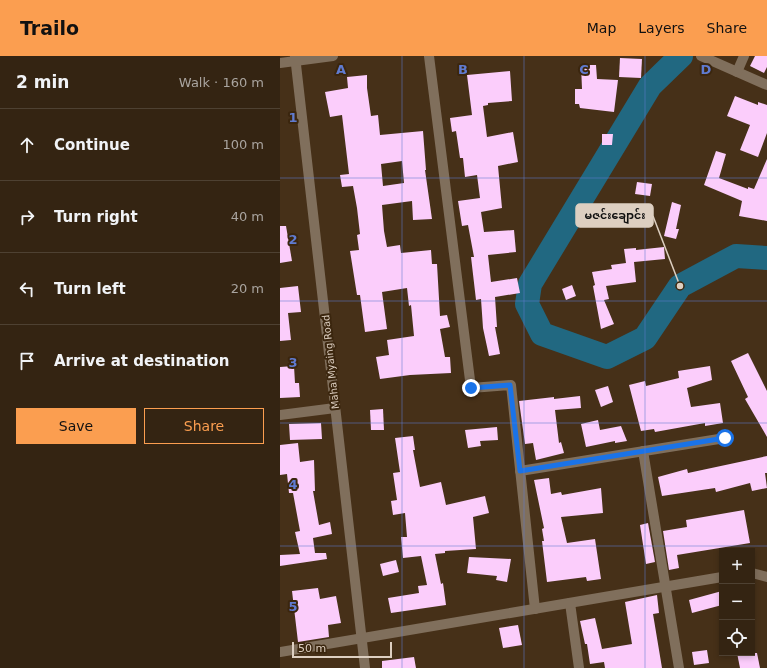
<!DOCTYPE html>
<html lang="en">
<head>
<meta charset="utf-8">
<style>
  :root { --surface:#342412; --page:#3f3020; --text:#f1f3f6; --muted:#a9a49f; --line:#4e4132; --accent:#fb9e50 }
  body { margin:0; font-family:"DejaVu Sans","Noto Sans Myanmar",sans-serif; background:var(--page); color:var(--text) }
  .controls { position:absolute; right:12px; bottom:12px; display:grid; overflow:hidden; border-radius:0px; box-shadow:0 2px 6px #0003 }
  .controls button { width:36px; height:36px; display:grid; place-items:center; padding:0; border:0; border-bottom:1px solid var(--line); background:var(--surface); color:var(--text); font:20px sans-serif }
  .scale { position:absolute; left:12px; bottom:10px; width:100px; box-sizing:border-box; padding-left:4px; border:2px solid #ddcfc1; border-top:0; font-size:11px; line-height:14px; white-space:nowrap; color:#ddcfc1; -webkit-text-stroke:3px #3b260e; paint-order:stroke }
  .stop { position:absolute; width:12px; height:12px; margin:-9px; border:3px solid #1a73e8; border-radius:50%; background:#fff }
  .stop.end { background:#1a73e8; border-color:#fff; box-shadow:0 1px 4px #0008 }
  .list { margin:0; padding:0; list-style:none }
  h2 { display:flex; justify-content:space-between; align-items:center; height:52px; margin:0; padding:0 16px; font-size:17px }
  h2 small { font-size:13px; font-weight:400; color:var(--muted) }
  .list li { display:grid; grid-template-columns:26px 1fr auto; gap:12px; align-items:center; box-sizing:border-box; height:72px; padding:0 16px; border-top:1px solid var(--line) }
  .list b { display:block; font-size:15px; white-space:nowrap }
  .list em { font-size:13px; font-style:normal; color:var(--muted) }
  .actions { display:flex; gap:8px; padding:12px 16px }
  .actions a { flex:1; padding:9px 0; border:1px solid var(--accent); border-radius:0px; text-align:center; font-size:14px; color:var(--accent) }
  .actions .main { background:var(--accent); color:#111 }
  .icon { flex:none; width:22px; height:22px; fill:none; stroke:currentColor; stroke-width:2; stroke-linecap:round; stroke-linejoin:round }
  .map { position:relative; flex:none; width:487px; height:612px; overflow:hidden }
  header { display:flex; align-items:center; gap:24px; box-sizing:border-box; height:56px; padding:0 20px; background:var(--accent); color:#111 }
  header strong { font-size:19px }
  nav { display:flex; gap:22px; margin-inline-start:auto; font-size:14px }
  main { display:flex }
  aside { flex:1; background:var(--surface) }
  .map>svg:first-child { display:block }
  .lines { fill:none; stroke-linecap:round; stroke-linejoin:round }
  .river { stroke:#216881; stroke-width:24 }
  .building { fill:#fbcdfb; fill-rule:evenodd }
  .minor { stroke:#806f5c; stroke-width:10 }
  .route { stroke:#1a73e8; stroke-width:5 }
  .grid { fill:none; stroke:#607bd0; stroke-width:1; stroke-opacity:0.55 }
  .labels { text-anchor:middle; stroke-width:4; stroke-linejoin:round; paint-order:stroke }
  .street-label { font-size:10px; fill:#ddcfc1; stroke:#3b260e }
  .grid-label { font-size:13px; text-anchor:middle; font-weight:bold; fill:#607bd0; stroke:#3b260e; stroke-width:4; stroke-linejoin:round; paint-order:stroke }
  .leader { fill:none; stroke:#ddcfc1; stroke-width:1.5 }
  .callout-dot { fill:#ddcfc1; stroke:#3b260e; stroke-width:1.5 }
  .callout { fill:#ddcfc1; stroke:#ddcfc1; stroke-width:1.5 }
  .callout-label { font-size:11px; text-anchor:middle; font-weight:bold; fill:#111 }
</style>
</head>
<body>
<header>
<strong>Trailo</strong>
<nav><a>Map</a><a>Layers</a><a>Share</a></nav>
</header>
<main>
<aside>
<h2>2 min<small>Walk · 160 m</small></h2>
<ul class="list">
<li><svg class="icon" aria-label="ahead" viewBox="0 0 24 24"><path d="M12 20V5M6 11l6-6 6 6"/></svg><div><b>Continue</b></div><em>100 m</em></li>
<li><svg class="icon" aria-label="right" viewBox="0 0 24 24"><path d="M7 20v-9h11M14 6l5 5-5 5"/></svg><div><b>Turn right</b></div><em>40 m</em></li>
<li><svg class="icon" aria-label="left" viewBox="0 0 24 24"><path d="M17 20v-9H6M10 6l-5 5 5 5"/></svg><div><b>Turn left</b></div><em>20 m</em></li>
<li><svg class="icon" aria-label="arrive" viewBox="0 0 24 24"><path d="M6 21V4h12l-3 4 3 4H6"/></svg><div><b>Arrive at destination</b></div></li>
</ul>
<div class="actions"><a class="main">Save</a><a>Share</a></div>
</aside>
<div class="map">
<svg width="487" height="612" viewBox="0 0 487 612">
  <rect width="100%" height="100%" fill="#463018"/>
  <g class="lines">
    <!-- river -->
    <path class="river" d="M401,0L370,30L250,228L247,248L262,278L327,301L365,282L400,230L456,200L487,202"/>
  </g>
  <!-- building -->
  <g class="building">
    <path d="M475,0H487V11L484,17L470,10Z"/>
    <path d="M340,2L362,3L361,22L339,21Z"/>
    <path d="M301,9H316L317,23L338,24L334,56L300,52L299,48H295V33H302Z"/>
    <path d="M230,15L232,45L208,47V49L203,50L207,81L233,76L238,106L218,110L222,152L201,156L204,176L234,174L236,196L208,199L211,226L237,222L240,237L215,241L217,271H215L220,298L209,300L203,272L201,243L196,244L191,201H194L188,169L182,170L178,145L200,142L197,119L185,121L183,102H180L176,75L172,76L170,62L192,59L187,19Z"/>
    <path d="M87,19V32L91,60L98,59L100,79L143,75L146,114H145L152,163L133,164L132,145L102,149L104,175L107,191L120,189L121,197L151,194L152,208H157L160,260L167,259L170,271L160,273L165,301H170L171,317L130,319L100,323L96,301L109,299L107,284L134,280L131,249L129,250L127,232L102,236L107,273L85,276L80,239H77L70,195L79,194L77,179L80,178L77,152L73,130L62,131L60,119L69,118L62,59L50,61L45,36L68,32L67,21ZM122,105L124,127L103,130L101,108Z"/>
    <path d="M455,40L478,49V46L487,49V77L478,101L460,94L470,69L447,60Z"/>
    <path d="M322,78H333L332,89H322Z"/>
    <path d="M436,95L446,98L439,122L468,133V131L474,133L487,103V165L459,160L462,145L424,129Z"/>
    <path d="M357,126L372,128L370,140L355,138Z"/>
    <path d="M392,146L401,149L396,173H399L396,183L384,180Z"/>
    <path d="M0,170H6L12,205L0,207Z"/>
    <path d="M384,191L385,203L354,206L356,226L326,230L329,243L324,244L334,268L321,273L313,230L315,229L312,216L332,213L331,209L346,207L344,193L356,192V194Z"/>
    <path d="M292,229L296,240L286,244L282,233Z"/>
    <path d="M18,230L21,256L8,257L11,284L0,285V232Z"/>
    <path d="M468,297L487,335V381L465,343L468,341L451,305Z"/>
    <path d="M14,310L15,327H19L20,341L0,342V311Z"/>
    <path d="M430,310L432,324L407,332L411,351L440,347L443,367L425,370V367L375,376L374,373L361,375L349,329L365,325L366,330L399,322L398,315Z"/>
    <path d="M328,330L333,346L321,351L315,334Z"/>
    <path d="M300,340L301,352L275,354L279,387L281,386L284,397L256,404L253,387L245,388L239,345L274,341V343Z"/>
    <path d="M103,353L104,374H91L90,354Z"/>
    <path d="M318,364L320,374L341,370L347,385L335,387V385L306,391L301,368Z"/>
    <path d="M41,367L42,383L10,384L9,368Z"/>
    <path d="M217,371L218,384L200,385L201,390L188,392L185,374Z"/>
    <path d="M133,380L135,394H133L140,431L161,426L166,449L205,440L209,457L193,461L196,493L165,495V497L155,498L161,528L163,527L166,549L111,557L108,542L139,537L138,530L147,529L141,500L123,502L121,481H127L125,457L113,459L111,445L117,444L113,417L120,416L115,382Z"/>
    <path d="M18,387L20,406L34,404L35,435H33L39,469L50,466L52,478L33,482L35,497H46L47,503L0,510V499L20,498L15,476L20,475L13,437H9L7,418L0,419V389Z"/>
    <path d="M487,400V417H485L487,432L472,435L470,427L436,436L435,432L382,440L378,421L407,413L408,417Z"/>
    <path d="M269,422L271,438L281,436L282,439L321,432L323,457L281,461L287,487L315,483L321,523L307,525L306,521L267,526L262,485H264L262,473L264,472L254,424Z"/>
    <path d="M464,454L470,487L397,499L399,512L389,514L383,475L407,471L406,464Z"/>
    <path d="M368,467L375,506L366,508L360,469Z"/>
    <path d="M189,501L231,503L227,526L216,524L217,520L187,517Z"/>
    <path d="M116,504L119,516L103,520L100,508Z"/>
    <path d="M38,532L40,543L56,540L61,567L48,569L49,581L18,586L12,535Z"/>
    <path d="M442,535V549L412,557L409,544Z"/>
    <path d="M377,539L379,557L373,558L382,612H325L324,606L310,608L307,588H305L300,565L315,562L322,593L352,588L345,546Z"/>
    <path d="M238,569L242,589L223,592L219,572Z"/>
    <path d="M427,594L429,607L414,609L412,596Z"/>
    <path d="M457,597H477L480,612H460Z"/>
    <path d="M134,601L136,612H102V605Z"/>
  </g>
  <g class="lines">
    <!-- minor -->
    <g class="minor">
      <path d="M15,0L85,612"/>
      <path d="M149,0L191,332L231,329L255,553"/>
      <path d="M421,0L487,29"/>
      <path d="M0,7L53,0"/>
      <path d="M457,16L464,0"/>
      <path d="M0,359L55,352"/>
      <path d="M363,395L399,612"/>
      <path d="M240,415L445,382"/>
      <path d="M472,517L487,521"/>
      <path d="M290,547L299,612"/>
      <path d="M0,596L442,521"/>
    </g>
  </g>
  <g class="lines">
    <!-- route -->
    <path class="route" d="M191,332L230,329L240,415L445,382"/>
  </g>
  <!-- grid -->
  <path class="grid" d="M122,0V612M244,0V612M365,0V612M0,122H487M0,245H487M0,367H487M0,490H487"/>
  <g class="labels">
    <!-- street labels -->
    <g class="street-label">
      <text transform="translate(50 306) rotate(-96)" y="4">Maha Myaing Road</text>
    </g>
  </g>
  <g class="grid-label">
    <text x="61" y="18">A</text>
    <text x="183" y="18">B</text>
    <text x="304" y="18">C</text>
    <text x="426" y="18">D</text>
    <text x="13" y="66">1</text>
    <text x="13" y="188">2</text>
    <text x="13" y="311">3</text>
    <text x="13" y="433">4</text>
    <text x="13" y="555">5</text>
  </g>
  <!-- callouts -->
  <path class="leader" d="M400 230L373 160"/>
  <circle class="callout-dot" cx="400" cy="230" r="4"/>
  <rect class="callout" x="296" y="148" width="77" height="23" rx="4"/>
  <g class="callout-label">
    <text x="335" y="163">မဇင်းချောင်း</text>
  </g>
</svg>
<div class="controls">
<button>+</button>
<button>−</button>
<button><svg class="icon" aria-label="locate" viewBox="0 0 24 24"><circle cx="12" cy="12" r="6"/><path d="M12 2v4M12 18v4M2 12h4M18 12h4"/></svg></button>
</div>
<div class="scale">50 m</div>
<div class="stop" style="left:445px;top:382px"></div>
<div class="stop end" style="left:191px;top:332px"></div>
</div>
</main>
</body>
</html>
